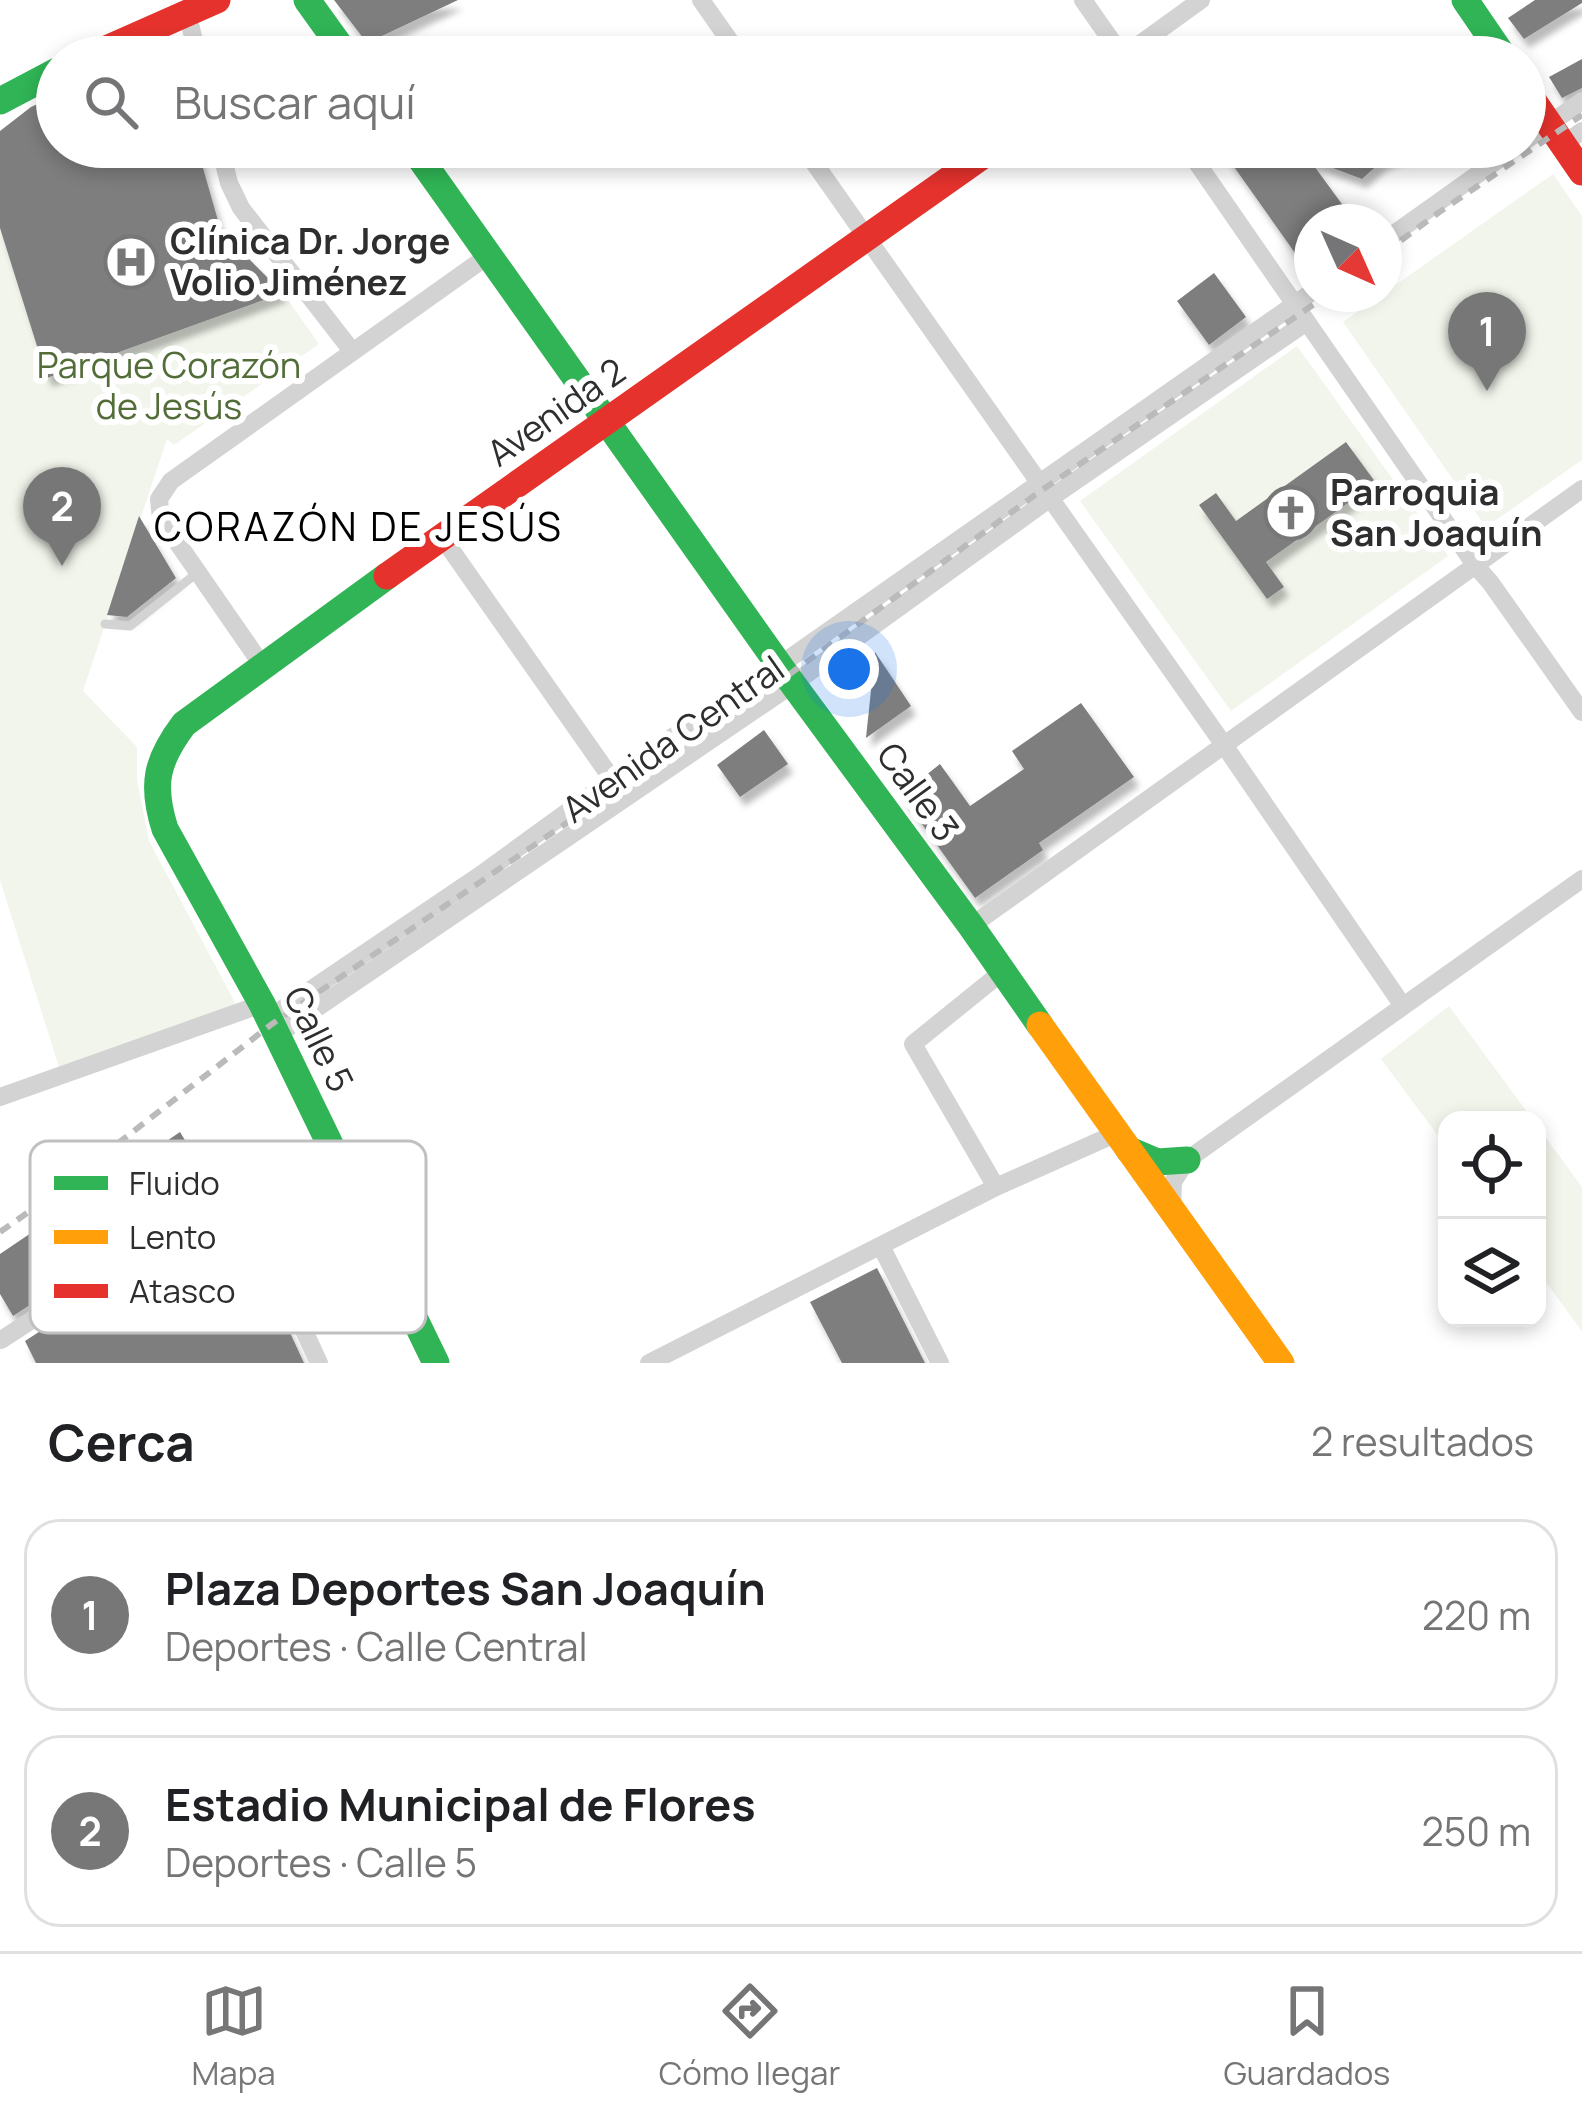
<!DOCTYPE html>
<html lang="es">
<head>
<meta charset="utf-8">
<style>
  :root { --surface:#fff; --page:#f2f2f2; --text:#202124; --muted:#757577; --line:#e0e0e0; --accent:#777 }
  body { margin:0; font-family:Manrope,sans-serif; background:var(--page); color:var(--text) }
  .controls { position:absolute; right:36px; bottom:36px; display:grid; overflow:hidden; border-radius:24px; box-shadow:0 6px 18px #0003 }
  .controls button { width:108px; height:108px; display:grid; place-items:center; padding:0; border:0; border-bottom:3px solid var(--line); background:var(--surface); color:var(--text); font:60px sans-serif }
  .compass { position:absolute; left:1294px; top:204px; width:108px; height:108px; border-radius:50%; background:var(--surface); box-shadow:0 6px 18px #0003; rotate:135deg }
  .you { position:absolute; left:849px; top:669px; width:42px; height:42px; margin:-30px; border:9px solid #fff; border-radius:50%; background:#1a73e8; box-shadow:0 0 0 18px #1a73e833 }
  .badge { display:grid; place-items:center; width:78px; height:78px; border-radius:50%; background:var(--accent); color:#fff; font-size:39px; font-weight:700 }
  .pin { position:absolute; translate:-50% -99px; filter:drop-shadow(0 3px 6px #0008) }
  .pin::after { content:''; position:absolute; top:63px; width:42px; height:36px; background:inherit; clip-path:polygon(0 0,100% 0,50% 100%) }
  .list { margin:0; padding:0; list-style:none }
  h2 { display:flex; justify-content:space-between; align-items:center; height:156px; margin:0; padding:0 48px; font-size:51px }
  h2 small { font-size:39px; font-weight:400; color:var(--muted) }
  .list li { display:grid; grid-template-columns:78px 1fr auto; gap:36px; align-items:center; box-sizing:border-box; height:192px; margin:0 24px 24px; padding:0 24px; border:3px solid var(--line); border-radius:36px }
  .list b { display:block; font-size:45px; white-space:nowrap }
  .list p { margin:0; font-size:39px; white-space:nowrap; color:var(--muted) }
  .list em { font-size:39px; font-style:normal; color:var(--muted) }
  .icon { flex:none; width:66px; height:66px; fill:none; stroke:currentColor; stroke-width:2; stroke-linecap:round; stroke-linejoin:round }
  .map { position:relative; flex:none; width:1582px; height:1363px; overflow:hidden }
  .search { position:absolute; background:var(--surface); box-shadow:0 6px 18px #0003; left:36px; right:36px; top:36px; height:132px; display:flex; align-items:center; gap:30px; box-sizing:border-box; padding:0 42px; border-radius:66px; color:var(--muted); font-size:45px }
  .sheet { height:588px; background:var(--surface) }
  nav { display:flex; justify-content:space-around; align-items:center; box-sizing:border-box; height:168px; border-top:3px solid var(--line); background:var(--surface); font-size:33px; color:var(--muted) }
  nav a { display:grid; justify-items:center; gap:6px }
  nav .on { color:var(--accent) }
  .map>svg:first-child { display:block }
  .green { fill:#f1f5eb; fill-rule:evenodd }
  .building { fill:#7e7e7e; filter:url(#shadow) }
  .lines { fill:none; stroke-linecap:round; stroke-linejoin:round }
  .lane { stroke:#d3d3d3; stroke-width:9 }
  .street { stroke:#d3d3d3; stroke-width:18 }
  .fast { stroke:#30b455; stroke-width:27 }
  .slow { stroke:#ff9f0a; stroke-width:27 }
  .jam { stroke:#e5322d; stroke-width:27 }
  .rail { stroke:#bababa; stroke-width:6; stroke-dasharray:12 9; stroke-linecap:butt }
  .labels { text-anchor:middle; stroke-width:12; stroke-linejoin:round; paint-order:stroke }
  .poi-label { font-size:36px; font-weight:bold; fill:#2e2e2e; stroke:#fff; text-anchor:start }
  .park-label { font-size:36px; fill:#536d39; stroke:#fff }
  .street-label { font-size:36px; fill:#2e2e2e; stroke:#fff }
  .neighbourhood-label { font-size:39px; letter-spacing:3px; fill:#000; stroke:#fff }
  .key { fill:#fff; stroke:#c0c0c0; stroke-width:3 }
  .key-label { font-size:33px; fill:#2e2e2e }
</style>
</head>
<body>
<div class="map">
<svg width="1582" height="1363" viewBox="0 0 1582 1363">
  <defs>
    <filter id="shadow"><feDropShadow dx="5" dy="9" stdDeviation="3" flood-color="#0004"/></filter>
  </defs>
  <rect width="100%" height="100%" fill="#fff"/>
  <!-- green -->
  <g class="green">
    <path d="M1553,174L1582,216V460L1486,527L1343,322Z"/>
    <path d="M0,228L47,378L283,293L319,344L174,445L167,439L83,691L137,747V780L149,841L240,1012L59,1067L0,880Z"/>
    <path d="M1297,346L1448,556L1231,711L1080,501ZM1346,442L1375,483L1266,562L1200,505L1236,521Z"/>
    <path d="M1449,1006L1533,1120H1447V1148L1381,1059Z"/>
    <path d="M1537,1126L1582,1187V1331L1537,1270Z"/>
  </g>
  <!-- building -->
  <g class="building">
    <path d="M334,0H458L367,43Z"/>
    <path d="M1535,0H1582V3L1524,39L1508,18Z"/>
    <path d="M1582,59V88L1562,98L1549,77Z"/>
    <path d="M57,95V147H197L221,231L283,293L47,378L0,228V131L31,107Z"/>
    <path d="M1220,147H1413L1381,162L1362,179L1309,159L1355,222H1312V277Z"/>
    <path d="M1214,273L1246,317L1209,345L1177,301Z"/>
    <path d="M1346,442L1376,483L1266,562L1284,587L1267,599L1199,505L1216,493L1236,521Z"/>
    <path d="M139,516L176,578L127,617L107,615Z"/>
    <path d="M875,652L911,706L866,738Z"/>
    <path d="M1081,703L1134,777L1039,843L1043,850L975,898L901,795L940,764L970,806L1024,769L1012,751Z"/>
    <path d="M764,730L788,764L740,797L717,765Z"/>
    <path d="M180,1132L213,1186L13,1316L0,1294V1254Z"/>
    <path d="M239,1206L259,1246L256,1253L257,1261L304,1363H36L25,1341L228,1209L230,1213Z"/>
    <path d="M877,1268L925,1363H842L810,1302Z"/>
  </g>
  <g class="lines">
    <!-- lane -->
    <path class="lane" d="M105,624L130,626L197,573"/>
    <!-- street -->
    <g class="street">
      <path d="M701,0L741,57"/>
      <path d="M1083,0L1123,57"/>
      <path d="M187,12L198,57"/>
      <path d="M1122,57L1201,0"/>
      <path d="M1525,141L1582,101"/>
      <path d="M1562,145L1582,131"/>
      <path d="M220,147L229,183L241,208L352,351"/>
      <path d="M803,147L1224,745L1403,1006"/>
      <path d="M1186,147L1475,565L1490,582L1582,712"/>
      <path d="M1384,241L1516,147"/>
      <path d="M442,537L619,789"/>
      <path d="M262,665L161,519L159,499L171,481L489,255"/>
      <path d="M971,926L1582,489"/>
      <path d="M269,1018L479,876L643,757L780,665L1312,292"/>
      <path d="M277,1035L793,684L1049,499L1305,323"/>
      <path d="M0,1097L262,1004"/>
      <path d="M996,1187L913,1044L1002,972"/>
      <path d="M1172,1212L1173,1182L1187,1160L1582,879"/>
      <path d="M881,1246L940,1363"/>
      <path d="M1,1340L232,1190L254,1192L281,1247"/>
      <path d="M319,1363L269,1255L360,1204"/>
      <path d="M649,1363L996,1187L1115,1134"/>
    </g>
    <!-- fast -->
    <g class="fast">
      <path d="M307,0L348,57"/>
      <path d="M1465,0L1504,57"/>
      <path d="M0,101L57,71"/>
      <path d="M412,147L787,676L971,926L1040,1025"/>
      <path d="M387,576L184,724C156,761 151,785 165,829L262,1004L436,1363"/>
      <path d="M1129,1150L1157,1162L1187,1160"/>
    </g>
    <!-- slow -->
    <path class="slow" d="M1040,1025L1281,1363"/>
    <!-- jam -->
    <g class="jam">
      <path d="M88,57L217,0"/>
      <path d="M1525,89L1582,172"/>
      <path d="M387,576L995,147"/>
    </g>
    <!-- rail -->
    <g class="rail">
      <path d="M1384,253L1438,213L1582,115"/>
      <path d="M0,1232L37,1206L272,1024L618,788L787,676L1042,490L1329,294"/>
    </g>
  </g>
  <!-- icons -->
  <defs>
    <g id="hospital-ring" transform="scale(2.7)"><circle r="9.5" fill="#fff" stroke="#777" stroke-width="1.5"/><path d="M-5-5h3v3.5h4V-5h3V5h-3V1.5h-4V5h-3Z" fill="#777"/></g>
    <g id="church-ring" transform="scale(2.7)"><circle r="9.5" fill="#fff" stroke="#777" stroke-width="1.5"/><path d="M-1.2-6h2.4v3.5h3.3v2.4h-3.3V6h-2.4V-.1h-3.3v-2.4h3.3Z" fill="#777"/></g>
  </defs>
  <g fill-rule="evenodd">
    <use href="#hospital-ring" x="131" y="262"/>
    <use href="#church-ring" x="1291" y="513"/>
  </g>
  <g class="labels">
    <!-- poi labels -->
    <g class="poi-label">
      <text x="170" y="254">Clínica Dr. Jorge<tspan x="170" dy="41">Volio Jiménez</tspan></text>
      <text x="1330" y="505">Parroquia<tspan x="1330" dy="41">San Joaquín</tspan></text>
    </g>
    <!-- park labels -->
    <g class="park-label">
      <text x="169" y="378">Parque Corazón<tspan x="169" dy="41">de Jesús</tspan></text>
    </g>
    <!-- street labels -->
    <g class="street-label">
      <text transform="translate(556 412) rotate(-35)" y="13">Avenida 2</text>
      <text transform="translate(673 739) rotate(-35)" y="13">Avenida Central</text>
      <text transform="translate(918 792) rotate(54)" y="13">Calle 3</text>
      <text transform="translate(319 1039) rotate(64)" y="13">Calle 5</text>
    </g>
    <!-- neighbourhood labels -->
    <g class="neighbourhood-label">
      <text x="359" y="541">CORAZÓN DE JESÚS</text>
    </g>
  </g>
  <!-- legend -->
  <rect x="30" y="1141" width="396" height="192" rx="18" class="key"/>
  <rect x="54" y="1176" width="54" height="14" fill="#30b455"/>
  <rect x="54" y="1230" width="54" height="14" fill="#ff9f0a"/>
  <rect x="54" y="1284" width="54" height="14" fill="#e5322d"/>
  <g class="key-label">
    <text x="129" y="1195">Fluido</text>
    <text x="129" y="1249">Lento</text>
    <text x="129" y="1303">Atasco</text>
  </g>
</svg>
<div class="controls">
<button><svg class="icon" aria-label="locate" viewBox="0 0 24 24"><circle cx="12" cy="12" r="6"/><path d="M12 2v4M12 18v4M2 12h4M18 12h4"/></svg></button>
<button><svg class="icon" aria-label="layers" viewBox="0 0 24 24"><path d="M12 4l9 5-9 5-9-5zM3 14l9 5 9-5"/></svg></button>
</div>
<svg class="compass" viewBox="-18 -18 36 36"><path d="M0-13l5 13h-10z" fill="#e53935"/><path d="M0 13l5-13h-10z" fill="#757577"/></svg>
<div class="you"></div>
<div class="pin badge" style="left:1487px;top:391px">1</div>
<div class="pin badge" style="left:62px;top:566px">2</div>
<div class="search"><svg class="icon" aria-label="search" viewBox="0 0 24 24"><circle cx="10" cy="10" r="6"/><path d="M15 15l6 6"/></svg>Buscar aquí</div>
</div>
<section class="sheet">
<h2>Cerca<small>2 resultados</small></h2>
<ul class="list">
<li><span class="badge">1</span><div><b>Plaza Deportes San Joaquín</b><p>Deportes · Calle Central</p></div><em>220 m</em></li>
<li><span class="badge">2</span><div><b>Estadio Municipal de Flores</b><p>Deportes · Calle 5</p></div><em>250 m</em></li>
</ul>
</section>
<nav>
<a class="on"><svg class="icon" aria-label="map" viewBox="0 0 24 24"><path d="M3 6l6-2 6 2 6-2v14l-6 2-6-2-6 2zM9 4v14M15 6v14"/></svg>Mapa</a>
<a><svg class="icon" aria-label="directions" viewBox="0 0 24 24"><path d="M12 3l9 9-9 9-9-9zM9 14v-3h6M13 9l2 2-2 2"/></svg>Cómo llegar</a>
<a><svg class="icon" aria-label="saved" viewBox="0 0 24 24"><path d="M7 4h10v16l-5-4-5 4z"/></svg>Guardados</a>
</nav>
</body>
</html>
